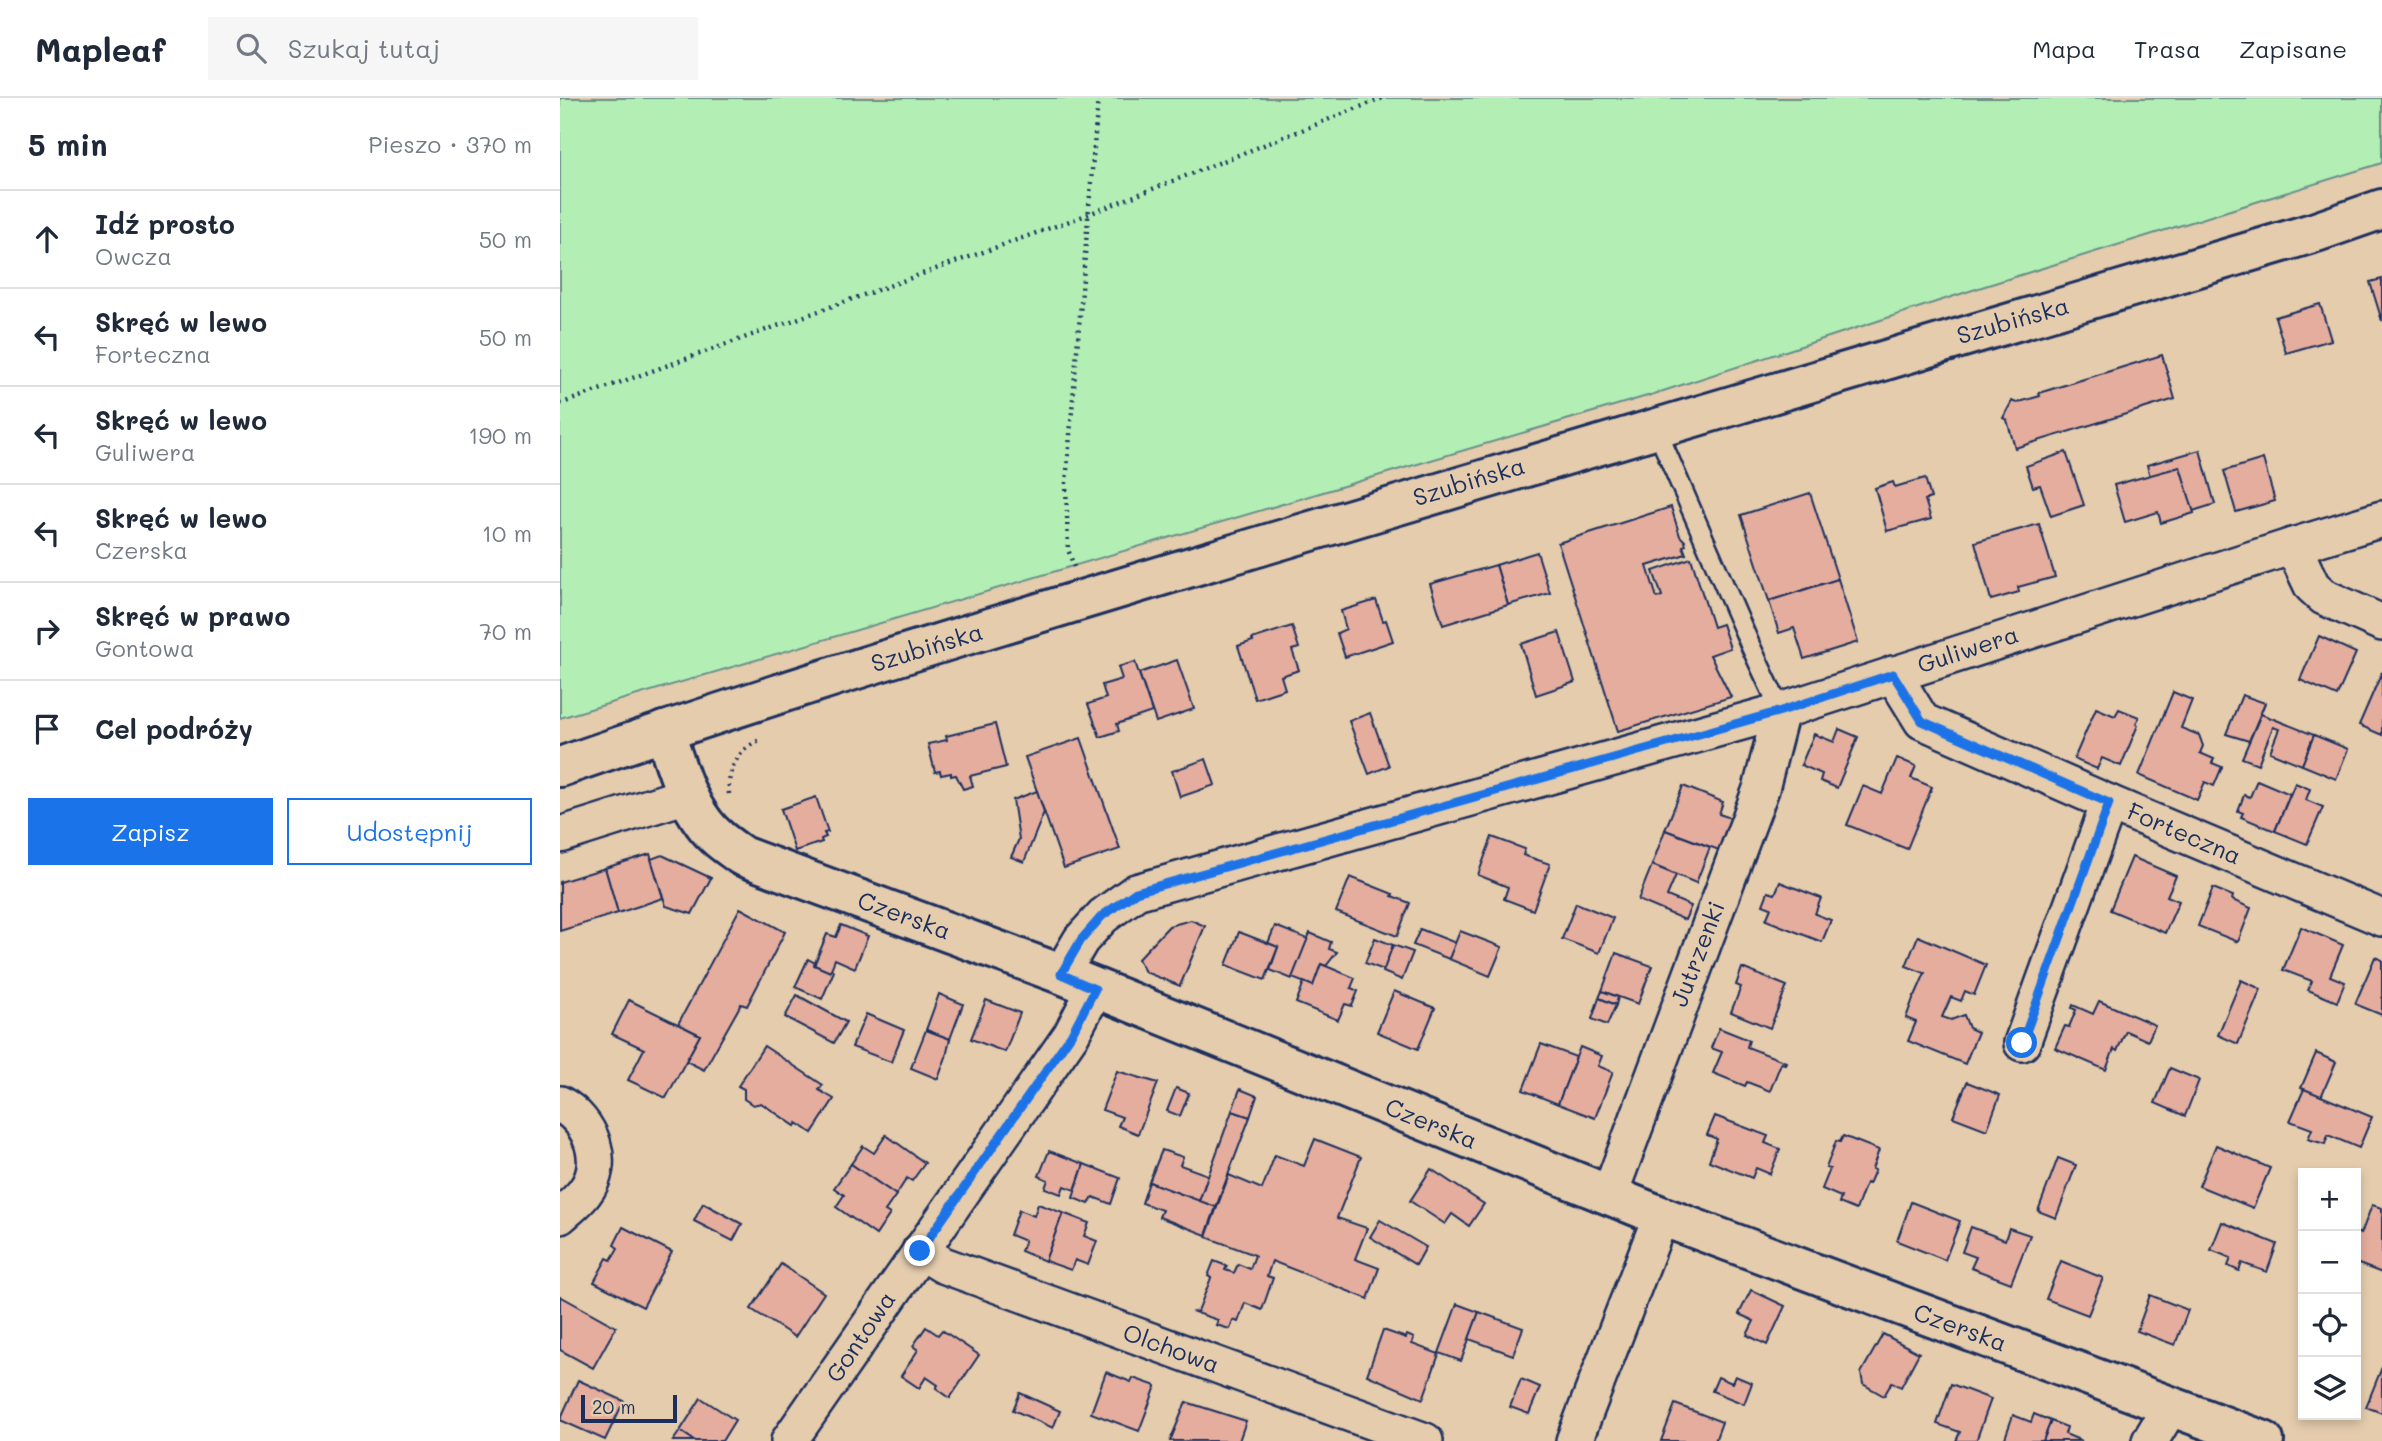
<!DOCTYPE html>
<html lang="pl">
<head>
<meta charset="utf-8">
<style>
  :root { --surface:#fff; --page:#f6f6f7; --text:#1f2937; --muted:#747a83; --line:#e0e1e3; --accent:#1a73e8 }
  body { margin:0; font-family:Mali,sans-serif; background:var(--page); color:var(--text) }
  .controls { position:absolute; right:21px; bottom:21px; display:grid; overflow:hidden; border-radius:0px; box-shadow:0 4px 10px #0003 }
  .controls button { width:63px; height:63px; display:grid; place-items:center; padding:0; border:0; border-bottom:2px solid var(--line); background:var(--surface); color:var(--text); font:35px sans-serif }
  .scale { position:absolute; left:21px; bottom:18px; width:96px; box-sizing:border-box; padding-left:7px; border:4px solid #1b2f5e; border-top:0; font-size:19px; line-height:24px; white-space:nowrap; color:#1b2f5e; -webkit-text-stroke:5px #e5ccad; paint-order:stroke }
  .stop { position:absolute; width:21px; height:21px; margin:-16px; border:5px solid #1a73e8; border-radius:50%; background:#fff }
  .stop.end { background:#1a73e8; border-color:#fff; box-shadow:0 2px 7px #0008 }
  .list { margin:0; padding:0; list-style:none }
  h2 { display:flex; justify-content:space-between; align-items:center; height:91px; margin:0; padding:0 28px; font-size:30px }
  h2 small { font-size:23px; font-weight:400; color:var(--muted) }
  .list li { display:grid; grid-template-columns:46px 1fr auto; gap:21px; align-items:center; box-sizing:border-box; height:98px; padding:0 28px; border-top:2px solid var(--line) }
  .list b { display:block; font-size:26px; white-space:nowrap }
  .list p { margin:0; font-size:23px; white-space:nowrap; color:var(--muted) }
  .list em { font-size:23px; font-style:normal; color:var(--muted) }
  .actions { display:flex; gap:14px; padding:21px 28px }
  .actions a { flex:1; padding:16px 0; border:2px solid var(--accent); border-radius:0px; text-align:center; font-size:24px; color:var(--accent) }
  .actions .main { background:var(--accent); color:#fff }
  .icon { flex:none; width:38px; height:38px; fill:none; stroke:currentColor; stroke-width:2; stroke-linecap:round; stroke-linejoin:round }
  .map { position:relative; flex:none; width:1822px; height:1343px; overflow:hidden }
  header { display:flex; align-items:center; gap:42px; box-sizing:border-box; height:98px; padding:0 35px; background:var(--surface); border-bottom:2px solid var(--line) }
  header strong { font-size:33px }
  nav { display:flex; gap:38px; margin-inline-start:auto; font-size:24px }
  .search { width:490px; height:63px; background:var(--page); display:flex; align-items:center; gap:18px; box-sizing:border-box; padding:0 24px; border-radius:0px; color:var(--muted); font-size:26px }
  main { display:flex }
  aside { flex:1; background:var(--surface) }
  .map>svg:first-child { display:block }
  .green { fill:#b3efb5; stroke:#678f8a; stroke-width:2 }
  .building { fill:#e5ad9e; stroke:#1b2f5e; stroke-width:2 }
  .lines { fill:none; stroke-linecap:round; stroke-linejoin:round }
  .lane-casing { stroke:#1b2f5e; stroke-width:23 }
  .street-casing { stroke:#1b2f5e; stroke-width:40 }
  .secondary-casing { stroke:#1b2f5e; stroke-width:44 }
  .path { stroke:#1b2f5e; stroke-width:4.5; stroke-dasharray:2 5; stroke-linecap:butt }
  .lane { stroke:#e5ccad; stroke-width:18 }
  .street { stroke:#e5ccad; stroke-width:35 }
  .secondary { stroke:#e5ccad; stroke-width:38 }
  .route { stroke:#1a73e8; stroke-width:9 }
  .labels { text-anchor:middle; stroke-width:5; stroke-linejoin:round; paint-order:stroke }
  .street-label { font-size:24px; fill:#1b2f5e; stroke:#e5ccad }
</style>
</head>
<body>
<header>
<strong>Mapleaf</strong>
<div class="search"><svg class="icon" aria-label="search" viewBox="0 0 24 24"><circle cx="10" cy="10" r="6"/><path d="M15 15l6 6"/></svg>Szukaj tutaj</div>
<nav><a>Mapa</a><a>Trasa</a><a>Zapisane</a></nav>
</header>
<main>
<aside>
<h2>5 min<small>Pieszo · 370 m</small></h2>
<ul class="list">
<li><svg class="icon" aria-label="ahead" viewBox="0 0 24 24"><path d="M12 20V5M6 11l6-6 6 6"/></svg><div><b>Idź prosto</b><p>Owcza</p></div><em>50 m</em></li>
<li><svg class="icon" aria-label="left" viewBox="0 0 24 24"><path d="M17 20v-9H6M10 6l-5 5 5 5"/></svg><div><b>Skręć w lewo</b><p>Forteczna</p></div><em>50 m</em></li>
<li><svg class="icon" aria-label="left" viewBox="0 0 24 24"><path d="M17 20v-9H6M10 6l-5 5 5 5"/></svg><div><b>Skręć w lewo</b><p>Guliwera</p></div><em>190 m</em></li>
<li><svg class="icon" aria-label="left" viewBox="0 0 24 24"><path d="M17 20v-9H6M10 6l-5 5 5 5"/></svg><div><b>Skręć w lewo</b><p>Czerska</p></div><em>10 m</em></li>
<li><svg class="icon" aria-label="right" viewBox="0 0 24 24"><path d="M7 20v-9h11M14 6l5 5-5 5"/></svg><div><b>Skręć w prawo</b><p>Gontowa</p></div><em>70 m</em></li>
<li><svg class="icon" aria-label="arrive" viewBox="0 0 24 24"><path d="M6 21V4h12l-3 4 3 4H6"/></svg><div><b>Cel podróży</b></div></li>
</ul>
<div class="actions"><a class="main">Zapisz</a><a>Udostępnij</a></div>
</aside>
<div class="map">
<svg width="1822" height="1343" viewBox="0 0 1822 1343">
  <rect width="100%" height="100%" fill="#e5ccad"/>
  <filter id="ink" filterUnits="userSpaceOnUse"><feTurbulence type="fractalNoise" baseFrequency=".0143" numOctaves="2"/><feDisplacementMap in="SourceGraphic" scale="14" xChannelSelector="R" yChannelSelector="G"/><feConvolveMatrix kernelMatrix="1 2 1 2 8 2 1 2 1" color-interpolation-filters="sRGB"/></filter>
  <g filter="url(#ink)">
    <!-- green -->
    <path class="green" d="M0,0H1822V65L1425,188L1094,296L0,620Z"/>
    <!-- building -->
    <g class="building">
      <path d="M1822,181V223L1810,184Z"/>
      <path d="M1760,206L1771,242L1726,255L1715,219Z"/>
      <path d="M1602,257L1615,301L1455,350L1447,322L1443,320L1452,303L1456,305L1480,298L1479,295Z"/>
      <path d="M1640,352L1655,406L1633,413L1620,369L1590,379L1587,367Z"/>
      <path d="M1506,354L1524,407L1491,418L1480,387L1473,389L1466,368Z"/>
      <path d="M1703,361L1715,403L1676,414L1664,373Z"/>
      <path d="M1620,369L1634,415L1601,425L1598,414L1565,424L1554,387Z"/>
      <path d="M1365,380L1371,400L1365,402L1371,421L1327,433L1315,390L1333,384L1335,389Z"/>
      <path d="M1250,395L1278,481L1209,503L1181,417Z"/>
      <path d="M1111,409L1120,438L1125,443L1126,447L1123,448L1126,456L1087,468L1097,500L1102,498L1093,473L1131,460L1153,529L1162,526L1170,550L1150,557L1171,599L1058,633L998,445Z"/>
      <path d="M1479,426L1495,479L1458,489L1459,494L1431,502L1415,444Z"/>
      <path d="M977,454L990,495L948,507L936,467Z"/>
      <path d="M936,467L948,507L883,527L870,486Z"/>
      <path d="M1278,481L1298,544L1244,561L1234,530L1219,535L1209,503Z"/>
      <path d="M816,502L823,523L826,522L833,543L785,559L777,535L786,531L781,513Z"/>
      <path d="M732,528L739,550L732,552L739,572L721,578L725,591L695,601L678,548L693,543L692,541Z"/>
      <path d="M999,534L1015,584L976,597L961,546Z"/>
      <path d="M1759,538L1796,555L1777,598L1740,582Z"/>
      <path d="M617,562L634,611L596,624L579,575Z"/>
      <path d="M575,564L592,614L557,626L559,633L540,639L528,606L546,600L542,587L562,581L558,569Z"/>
      <path d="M1822,574V637L1799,627Z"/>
      <path d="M1613,594L1632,602L1621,630L1639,637L1643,648L1640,655L1654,661L1652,665L1662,669L1654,688L1645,684L1637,702L1579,677Z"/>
      <path d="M1682,597L1705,605L1689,643L1666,636Z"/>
      <path d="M1536,610L1555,618L1559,611L1579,619L1576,626L1578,627L1561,668L1542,660L1537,671L1514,661Z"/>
      <path d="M810,615L829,668L809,676L789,623Z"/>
      <path d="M1701,616L1754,637L1742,667L1710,654L1719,631L1713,629L1698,666L1682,660Z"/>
      <path d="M435,626L446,669L410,678L413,688L403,691L396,677L391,678V675L381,677L380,673L375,674L368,646L387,642L386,638Z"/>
      <path d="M1279,631L1298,639L1277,690L1260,683L1262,676L1241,667L1254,636L1274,644Z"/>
      <path d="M1754,637L1788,651L1776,681L1742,667Z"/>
      <path d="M521,640L560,751L504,770L465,659Z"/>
      <path d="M1337,660L1356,668L1351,680L1372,689L1347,751L1287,727L1303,688L1322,696Z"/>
      <path d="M646,661L655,687L620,699L612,673Z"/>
      <path d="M1697,682L1730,696L1715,733L1681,719L1683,715L1678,713L1684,697L1690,699Z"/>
      <path d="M1735,685L1750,691L1746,702L1763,709L1747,746L1715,733Z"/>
      <path d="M1123,688L1163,704L1159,716L1171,720L1159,752L1105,732Z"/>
      <path d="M477,693L484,714L464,764L451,759L459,741L453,702Z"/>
      <path d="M256,699L268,734L264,735L266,739L261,741L262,744L235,753L221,711Z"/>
      <path d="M1105,732L1150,749L1136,785L1092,767Z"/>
      <path d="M932,739L965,751L963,757L990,766L973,812L944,801L948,789L918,777Z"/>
      <path d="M90,756L103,800L58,815L45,770Z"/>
      <path d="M102,757L151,780L132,816L106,808L91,761Z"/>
      <path d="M1572,759L1616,778L1607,798L1619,803L1605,835L1550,812Z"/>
      <path d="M1092,767L1116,777L1107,798L1131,808L1125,822L1078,802Z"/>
      <path d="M45,770L58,815L0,833V784Z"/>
      <path d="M790,779L833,796L832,798L850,805L837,838L776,814Z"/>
      <path d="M1220,784L1261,800L1255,816L1271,822L1262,844L1206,822L1211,810L1203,807L1208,794L1215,796Z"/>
      <path d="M1653,790L1673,798L1672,802L1691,810L1678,844L1638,828Z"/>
      <path d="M1016,805L1053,820L1039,855L1002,841Z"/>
      <path d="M180,810L225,834L187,908L181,906L144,972L126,963L140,937L118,926Z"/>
      <path d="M631,822L645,828L620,888L585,874L578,861L609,828Z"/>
      <path d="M281,827L308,838L295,870L275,861L270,874L254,867L267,836L276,839Z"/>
      <path d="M715,828L748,841L732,881L710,872L718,849L708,845Z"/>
      <path d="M1741,829L1783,847L1770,878L1785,884L1777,904L1748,892L1752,883L1723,872Z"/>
      <path d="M860,831L896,845L889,861L853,847Z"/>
      <path d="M900,833L942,849L930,878L889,861Z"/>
      <path d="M679,834L718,849L705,882L666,867Z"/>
      <path d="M750,835L771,844L769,851L777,854L766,868L761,866L753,888L732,880Z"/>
      <path d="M1358,838L1426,867L1414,897L1405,893L1401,903L1391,899L1382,919L1391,922L1404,917L1409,930L1418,934L1405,966L1348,943L1356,924L1346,920L1354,898H1355L1365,875L1346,868Z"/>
      <path d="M815,840L833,847L824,872L805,865Z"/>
      <path d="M833,847L853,854L842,882L823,874Z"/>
      <path d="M1056,855L1092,868L1078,906L1042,893Z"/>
      <path d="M1815,859L1822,862V917L1795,906Z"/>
      <path d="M248,861L255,865L254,867L270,874L271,871L274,873L262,901L235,889Z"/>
      <path d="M761,866L795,880L791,890L798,893L792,908L785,906L778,922L736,905L744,884L753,888Z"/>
      <path d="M1182,870L1227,888L1210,930L1171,914L1181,889L1176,887Z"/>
      <path d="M1681,882L1701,891L1678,946L1658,937Z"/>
      <path d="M834,893L875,910L858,951L817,934Z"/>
      <path d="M1042,893L1058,899L1056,907L1039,900Z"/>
      <path d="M379,896L403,906L390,941L366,932Z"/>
      <path d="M237,897L286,924L274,945L225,919Z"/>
      <path d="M1039,900L1056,907L1047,927L1032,921Z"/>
      <path d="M69,902L140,937L106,1000L68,982L84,951L52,936Z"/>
      <path d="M426,902L460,915L445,954L411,941Z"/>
      <path d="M1539,903L1595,927L1588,943L1566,933L1557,953L1554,951L1546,972L1495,950L1505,928L1509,929L1516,912L1512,910L1513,907L1533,916Z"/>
      <path d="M306,916L344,932L331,964L292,949Z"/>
      <path d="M1159,930L1189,942L1187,949L1226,964L1225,966L1221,965L1210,993L1187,984L1185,988L1153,975L1162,954L1151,950Z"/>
      <path d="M366,932L390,941L386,959L378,981L351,970Z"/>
      <path d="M981,946L1016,959L998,1006L963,992Z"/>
      <path d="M204,948L263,987L259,992L274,1001L252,1035L237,1025L235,1028L201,1005L193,1007L184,1001V991L178,988Z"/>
      <path d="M1020,949L1042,958L1038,968L1053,974L1035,1020L998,1006Z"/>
      <path d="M1756,955L1776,964L1761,999L1741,990Z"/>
      <path d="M1610,970L1639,982L1625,1018L1595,1005Z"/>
      <path d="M557,973L598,985L578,1036L558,1028L562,1019L542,1012Z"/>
      <path d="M1407,984L1440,997L1427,1032L1393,1019Z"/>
      <path d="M616,990L629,995L620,1018L607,1013Z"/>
      <path d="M680,991L697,998L690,1019L672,1013Z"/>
      <path d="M1744,991L1812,1019L1799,1050L1768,1037L1765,1046L1748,1041L1752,1031L1730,1023Z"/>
      <path d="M672,1013L690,1019L656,1109L639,1103Z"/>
      <path d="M1155,1018L1208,1038L1205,1045L1220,1051L1210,1076L1196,1070L1192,1080L1149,1063L1157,1041L1147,1037Z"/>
      <path d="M326,1037L365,1065L352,1083L347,1080L336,1097L291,1066L303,1048L314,1055Z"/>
      <path d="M1283,1038L1319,1052L1312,1071L1315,1072L1309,1086L1306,1085L1296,1112L1279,1105L1281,1099L1262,1091L1270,1071L1266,1070L1276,1043L1280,1044Z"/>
      <path d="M755,1041L801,1059L777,1120L807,1130L795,1161L819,1170L808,1201L712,1163L707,1178L713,1180L702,1212L685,1205L678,1224L673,1222L670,1231L656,1227L658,1222L634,1214L638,1213L651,1180L648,1178L654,1163L667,1168L665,1172L674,1175L678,1166L690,1171L695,1157L646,1139L669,1077L702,1091L715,1057L744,1068Z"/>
      <path d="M1656,1047L1710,1070L1693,1110L1639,1088Z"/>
      <path d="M602,1052L623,1059L620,1067L648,1077L639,1103L589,1084Z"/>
      <path d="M489,1053L524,1066L515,1092L504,1088L501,1096L485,1090L488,1082L479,1078Z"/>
      <path d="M1498,1060L1516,1067L1496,1120L1478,1113Z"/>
      <path d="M291,1066L336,1097L325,1113L330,1116L316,1137L276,1109L284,1097L274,1090Z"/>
      <path d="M524,1066L560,1080L551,1106L533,1099L529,1106L513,1100Z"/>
      <path d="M871,1071L924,1106L909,1128L892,1116L885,1126L850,1103Z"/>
      <path d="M589,1084L656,1109L646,1137L599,1119L602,1112L582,1105Z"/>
      <path d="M1351,1104L1400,1123L1385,1162L1337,1143Z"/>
      <path d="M143,1105L182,1126L173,1143L134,1123Z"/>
      <path d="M478,1106L503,1115L485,1163L461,1153L465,1143L450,1137L459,1112L474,1118Z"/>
      <path d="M1812,1107L1822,1110V1175L1796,1165V1134L1801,1136Z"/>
      <path d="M503,1115L529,1125L524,1138L537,1143L528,1167L515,1162L511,1172L485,1163Z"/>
      <path d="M820,1122L866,1149L856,1167L810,1139Z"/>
      <path d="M1662,1124L1717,1146L1707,1174L1682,1165L1679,1173L1668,1168L1671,1160L1651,1152Z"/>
      <path d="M63,1129L112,1154L83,1209L34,1184L47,1160L51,1162L58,1150L54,1147Z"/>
      <path d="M1411,1129L1445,1142L1449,1130L1470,1137L1451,1185L1411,1170L1416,1159L1402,1154Z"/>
      <path d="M1501,1163L1543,1180L1528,1217L1486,1201Z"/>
      <path d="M221,1166L264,1195L235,1239L191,1211Z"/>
      <path d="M1191,1192L1225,1208L1207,1247L1187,1237L1194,1223L1179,1216Z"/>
      <path d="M1590,1197L1628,1212L1615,1247L1577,1233Z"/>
      <path d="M0,1198L56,1229L33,1270L0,1252Z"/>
      <path d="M897,1206L919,1214L901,1263L879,1255Z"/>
      <path d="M919,1214L963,1230L953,1257L909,1241Z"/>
      <path d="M366,1229L378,1237L382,1232L419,1257L390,1300L376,1290L378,1287L366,1279L359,1290L341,1278L358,1252L353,1248Z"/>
      <path d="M823,1232L846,1240L847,1237L854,1240L852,1246L879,1256L863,1301L807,1277Z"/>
      <path d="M1323,1236L1359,1255L1341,1289L1332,1284L1324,1298L1303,1286L1301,1275Z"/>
      <path d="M1822,1269V1315L1806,1309Z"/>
      <path d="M546,1274L571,1284L573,1280L596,1288L579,1333L531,1315Z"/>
      <path d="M1175,1278L1192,1285L1184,1306L1152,1293L1158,1279L1172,1285Z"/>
      <path d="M961,1281L980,1289L969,1316L950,1309Z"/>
      <path d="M18,1282L64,1303L45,1342L0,1322Z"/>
      <path d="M1391,1286L1431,1301L1416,1343H1396L1400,1334L1377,1326Z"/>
      <path d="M460,1295L500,1313L493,1330L453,1312Z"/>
      <path d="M141,1300L175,1322L162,1343H135L120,1333Z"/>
      <path d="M626,1304L686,1323L679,1343H610Z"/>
      <path d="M1115,1306L1162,1324L1155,1343H1101Z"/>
      <path d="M1474,1316L1491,1323L1483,1343H1444L1453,1317L1471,1324Z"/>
      <path d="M1491,1323L1507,1329L1505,1336L1522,1343H1483Z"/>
      <path d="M120,1333L135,1343H113Z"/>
    </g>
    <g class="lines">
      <!-- lane casing -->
      <g class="lane-casing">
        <path id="lane" d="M1095,328L1191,549L1221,613"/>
      </g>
      <!-- street casing -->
      <g class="street-casing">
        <g id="street">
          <path d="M1733,448L1752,488L1764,499L1822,525"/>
          <path d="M1333,576L1362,623L1549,705L1822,820"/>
          <path d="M0,737L127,697"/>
          <path d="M501,876L521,842L543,818L576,794L1221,613L1733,448L1822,421"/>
          <path d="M1462,945L1549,705"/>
          <path d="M0,1006C31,1023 48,1065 24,1095C17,1104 8,1111 0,1118"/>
          <path d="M1049,1098L1201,691L1221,613"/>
          <path d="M360,1153L383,1167L865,1343"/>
          <path d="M229,1343L511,937L535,891"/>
          <path d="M1014,1343L1101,1118"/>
          <path d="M1590,1343L1611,1308"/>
        </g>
      </g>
      <!-- secondary casing -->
      <g class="secondary-casing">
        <g id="secondary">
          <path d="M104,633C115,663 124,699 144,725C154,739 168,748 182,758L501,876L1101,1118L1704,1343"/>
          <path d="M0,669C232,588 468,518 704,447C1054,340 1405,237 1756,134L1822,111"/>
        </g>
      </g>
      <!-- path -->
      <g class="path">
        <path d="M0,306L529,116L823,0"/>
        <path d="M514,469L508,451L506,385L538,0"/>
        <path d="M169,696C167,671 178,652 200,642"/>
      </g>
      <!-- lane -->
      <use href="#lane" class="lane"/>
      <!-- street -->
      <use href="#street" class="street"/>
      <!-- secondary -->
      <use href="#secondary" class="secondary"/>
    </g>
  </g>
  <g class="lines" filter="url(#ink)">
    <!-- route -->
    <path class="route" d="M360,1153L511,937L535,891L501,876L521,842L542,818L576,794L1221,613L1333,576L1362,623L1549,705L1462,945"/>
  </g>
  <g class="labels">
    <!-- street labels -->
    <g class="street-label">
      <text transform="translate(1453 223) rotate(-16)" y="8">Szubińska</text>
      <text transform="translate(909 384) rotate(-17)" y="8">Szubińska</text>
      <text transform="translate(367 550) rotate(-17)" y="8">Szubińska</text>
      <text transform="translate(1408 552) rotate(-18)" y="8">Guliwera</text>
      <text transform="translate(1624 736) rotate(23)" y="8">Forteczna</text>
      <text transform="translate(344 818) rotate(20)" y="8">Czerska</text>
      <text transform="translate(1138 856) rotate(-69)" y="8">Jutrzenki</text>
      <text transform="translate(871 1026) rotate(22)" y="8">Czerska</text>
      <text transform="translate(1400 1230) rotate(20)" y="8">Czerska</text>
      <text transform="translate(301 1239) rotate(-56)" y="8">Gontowa</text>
      <text transform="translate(611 1251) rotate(20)" y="8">Olchowa</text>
    </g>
  </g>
</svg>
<div class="controls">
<button>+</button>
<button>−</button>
<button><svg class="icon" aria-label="locate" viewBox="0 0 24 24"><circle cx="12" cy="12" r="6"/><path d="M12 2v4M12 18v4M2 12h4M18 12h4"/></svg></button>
<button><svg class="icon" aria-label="layers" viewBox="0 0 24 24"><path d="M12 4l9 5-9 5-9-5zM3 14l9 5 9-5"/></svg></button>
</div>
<div class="scale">20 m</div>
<div class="stop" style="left:1462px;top:945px"></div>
<div class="stop end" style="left:360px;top:1153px"></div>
</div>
</main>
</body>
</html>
